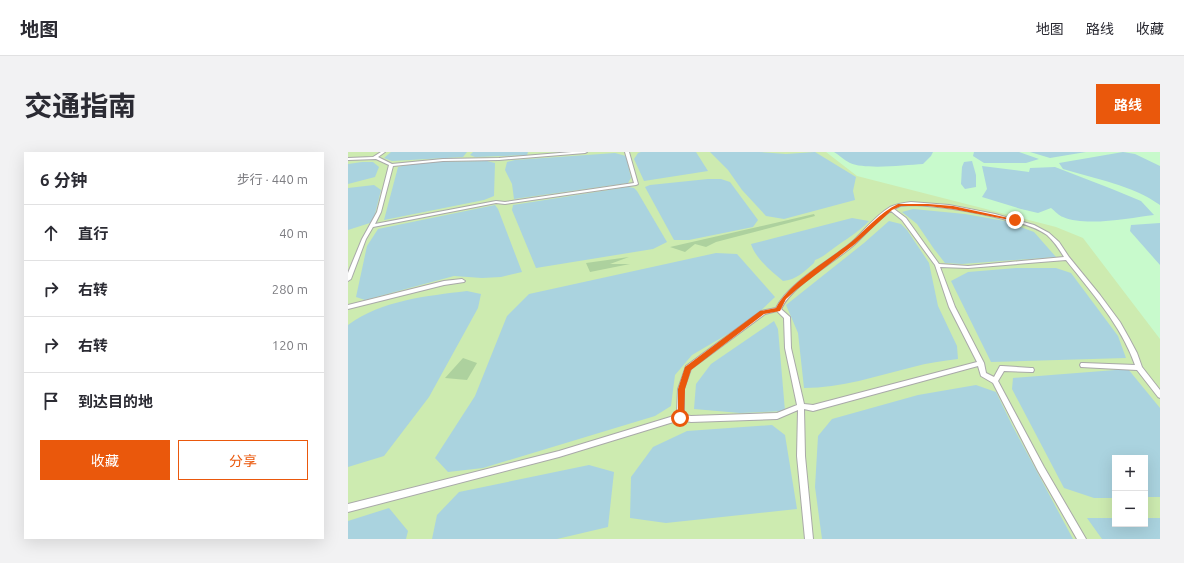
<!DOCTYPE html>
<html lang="zh">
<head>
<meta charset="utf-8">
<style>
  :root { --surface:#fff; --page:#f2f2f3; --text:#2b2b33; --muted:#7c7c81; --line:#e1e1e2; --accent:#ea580c }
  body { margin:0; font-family:Ubuntu,"Noto Sans SC",sans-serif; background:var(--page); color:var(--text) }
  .controls { position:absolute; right:12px; bottom:12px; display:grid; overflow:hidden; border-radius:0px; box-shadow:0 4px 16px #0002 }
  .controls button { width:36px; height:36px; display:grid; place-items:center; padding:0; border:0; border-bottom:1px solid var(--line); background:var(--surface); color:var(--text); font:20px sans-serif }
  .stop { position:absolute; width:12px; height:12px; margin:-9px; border:3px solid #ea580c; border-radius:50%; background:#fff }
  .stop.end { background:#ea580c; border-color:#fff; box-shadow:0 1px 4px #0008 }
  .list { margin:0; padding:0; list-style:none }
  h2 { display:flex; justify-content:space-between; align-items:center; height:52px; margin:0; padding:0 16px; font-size:17px }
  h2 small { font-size:13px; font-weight:400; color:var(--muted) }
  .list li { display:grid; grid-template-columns:26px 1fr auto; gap:12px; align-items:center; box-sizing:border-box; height:56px; padding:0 16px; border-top:1px solid var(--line) }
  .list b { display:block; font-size:15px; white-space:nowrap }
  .list em { font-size:13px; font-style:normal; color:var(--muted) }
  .actions { display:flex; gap:8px; padding:12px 16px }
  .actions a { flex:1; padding:9px 0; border:1px solid var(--accent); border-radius:0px; text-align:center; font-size:14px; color:var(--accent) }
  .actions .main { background:var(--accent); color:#fff }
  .icon { flex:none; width:22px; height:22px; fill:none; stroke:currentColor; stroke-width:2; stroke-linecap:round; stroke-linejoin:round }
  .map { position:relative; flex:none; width:812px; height:387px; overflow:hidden; border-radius:0px }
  header { display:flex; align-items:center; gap:24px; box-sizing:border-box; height:56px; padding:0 20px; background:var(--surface); border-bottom:1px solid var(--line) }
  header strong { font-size:19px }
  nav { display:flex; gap:22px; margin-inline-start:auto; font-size:14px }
  .intro { display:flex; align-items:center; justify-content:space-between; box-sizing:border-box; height:96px; padding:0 24px }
  h1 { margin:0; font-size:28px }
  .button { padding:10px 18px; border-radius:0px; background:var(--accent); color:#fff; font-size:14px; font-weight:700 }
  main { display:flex; gap:24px; padding:0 24px }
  aside { flex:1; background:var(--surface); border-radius:0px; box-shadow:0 4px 16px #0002 }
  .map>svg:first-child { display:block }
  .grass { fill:#cdebb0; fill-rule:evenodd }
  .forest { fill:#add19e }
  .park { fill:#c8facc }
  .water { fill:#aad3df }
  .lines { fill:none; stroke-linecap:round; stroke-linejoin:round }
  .lane-casing { stroke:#a9a9a9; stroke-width:2 }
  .lane { fill:#fff; fill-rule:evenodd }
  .route { fill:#ea580c }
</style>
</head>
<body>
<header>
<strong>地图</strong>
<nav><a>地图</a><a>路线</a><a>收藏</a></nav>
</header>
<div class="intro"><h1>交通指南</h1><a class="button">路线</a></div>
<main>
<aside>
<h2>6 分钟<small>步行 · 440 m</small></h2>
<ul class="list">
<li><svg class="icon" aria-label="ahead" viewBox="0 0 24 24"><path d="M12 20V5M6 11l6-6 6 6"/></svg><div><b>直行</b></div><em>40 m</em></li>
<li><svg class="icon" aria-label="right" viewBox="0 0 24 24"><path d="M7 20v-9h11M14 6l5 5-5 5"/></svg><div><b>右转</b></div><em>280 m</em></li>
<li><svg class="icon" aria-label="right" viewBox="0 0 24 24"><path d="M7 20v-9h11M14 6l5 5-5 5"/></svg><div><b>右转</b></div><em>120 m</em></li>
<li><svg class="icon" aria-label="arrive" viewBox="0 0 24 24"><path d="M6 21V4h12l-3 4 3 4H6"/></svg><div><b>到达目的地</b></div></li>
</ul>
<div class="actions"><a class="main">收藏</a><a>分享</a></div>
</aside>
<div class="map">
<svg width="812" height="387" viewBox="0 0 812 387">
  <rect width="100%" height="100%" fill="#f2efe9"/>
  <!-- grass -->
  <path class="grass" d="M0,0H812V387H0ZM767,306H797V372H767Z"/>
  <!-- forest -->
  <g class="forest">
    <path d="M466,62L467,64L368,90L358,95L347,92L337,100L322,95Z"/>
    <path d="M281,105L262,112H282L242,120L238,111Z"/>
    <path d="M115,206L129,211L119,228L97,226Z"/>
  </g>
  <!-- park -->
  <path class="park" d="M478,0H812V187L735,86L708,75L509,24Z"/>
  <!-- water -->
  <g class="water">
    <path d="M43,0H119L115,5L44,9L36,6Z"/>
    <path d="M125,0H180L179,3L127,5L122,3Z"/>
    <path d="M293,0H348L360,19L296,29L286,7L290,1Z"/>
    <path d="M362,0H411L438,2L467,0L508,25L505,39L507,48L436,67L418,64L394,38L380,18Z"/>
    <path d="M486,0H585L583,4L575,12C557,13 518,18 502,11C496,8 491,3 486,0Z"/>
    <path d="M626,0H671L691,7L678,11H636L625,4Z"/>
    <path d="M682,0H738L702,6Z"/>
    <path d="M775,0L787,2L812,14V53C784,33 747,27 715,17L711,11Z"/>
    <path d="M267,1L278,4L283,26L280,31L166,47L164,32L157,18L159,10L167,8Z"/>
    <path d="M139,9L147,11L146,44L136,48L36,68L50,15L73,10Z"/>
    <path d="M624,9L628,23V35L617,37L613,32L614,15L616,10Z"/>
    <path d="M14,10H25L31,15L27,25L0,32V12Z"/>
    <path d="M634,14L681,20L682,16L707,15L764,37L793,49L806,63C782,66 738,75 715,65C711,64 707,59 703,56L690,61L673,57L634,45L639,37Z"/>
    <path d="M360,27H373L382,30L410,68L405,75L341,88H326L297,35L302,33Z"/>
    <path d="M26,33L33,38L25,70L0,78V36Z"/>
    <path d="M280,35L286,36L289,39L319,90L305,97L188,116L164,58L165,53Z"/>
    <path d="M147,53L150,57L174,120L153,125L134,126L106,124L17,148L8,145L19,94L30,77Z"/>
    <path d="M565,57L617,62L657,69L686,80L708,105L614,112L597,111L586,97L569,72L554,60Z"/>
    <path d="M504,66L521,69C511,80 498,87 486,96C479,101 475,105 467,108L466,111C457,119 448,128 435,129C424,120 407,106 403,92Z"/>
    <path d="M541,69L553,72L559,78L581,111L590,154L609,194L610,207C595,209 579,211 565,215C529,224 493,236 456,236L450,181L438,153L516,91Z"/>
    <path d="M812,71V113L782,79L783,73Z"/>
    <path d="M368,101L389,102L427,145L402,169L344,203L327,223L323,254L307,264L135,316L100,320L87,306L127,244L159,164L181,142Z"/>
    <path d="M668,116H708L723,121L770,184L778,206L643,210L603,129L620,120Z"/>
    <path d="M119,139L133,142L130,156L81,245L36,304L0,315V173C34,148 79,144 119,139Z"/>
    <path d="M426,169L430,177L437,259L392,261L346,257L348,232L363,212Z"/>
    <path d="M780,217L812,256V345H797V306H767V346H746L716,336L664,237L665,226Z"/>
    <path d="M628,233L648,240L664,273L725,387H474L467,335L470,284L484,267L570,243Z"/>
    <path d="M424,273L437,283L449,357L318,371L282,366L283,325L305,295L339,279Z"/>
    <path d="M241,313L266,320L260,375L209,387H84L89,363L111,340Z"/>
    <path d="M41,356L60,379L58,387H0V369Z"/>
    <path d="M739,366H767V372H797V366H812V387H754Z"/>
  </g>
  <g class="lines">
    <!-- lane casing -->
    <g class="lane-casing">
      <g id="lane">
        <path d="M33,0H37L30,5L44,12L95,7L151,6L224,0H239L237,1L151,8L95,9L45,14L33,60L27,72L148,49L157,50L286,31L277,0H281L290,32L288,33L157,52L148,51L25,75L18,87L3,127L0,129V121L14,87L29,60L41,13L28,7L0,8V6L25,5Z"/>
        <path d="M563,50L601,53L647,62L686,73L701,81L711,90L721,105L752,143L772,170L781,186L789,201L794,215L812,238V246L810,245L789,218L733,215L732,213L733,211H735L787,213C773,173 744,141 718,108L620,116L592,115L607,155L636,211L638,221L646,225L652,214H654L683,216H685L686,218L685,220H683L656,219L650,229L696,315L738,387H729L690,319L645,231L633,224L630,214L465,259L456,257L457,304L465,387H457L449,304L450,258L429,267L343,270L332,268L211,305L0,360V352L211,299L329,263L330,237L338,214L413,159L428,156C441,130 482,109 504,90C516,79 527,64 542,55C549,52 555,51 563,50ZM563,53C595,54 628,60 659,68C673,71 688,75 699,83C706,89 711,97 716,105L620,114L591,112L558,66L546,57L552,54ZM543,59L554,68L587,113L601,155L629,210L465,253L456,252L443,196L442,165L433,157C445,132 486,111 507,92C519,81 529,68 543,59ZM429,159L436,166L437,196L449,253L429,261L343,264L336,263V237L343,217L417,162Z"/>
        <path d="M114,127L117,129L116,130L96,133L0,157V153L96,129Z"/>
      </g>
    </g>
    <!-- lane -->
    <use href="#lane" class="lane"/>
  </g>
  <!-- route -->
  <path class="route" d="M550,52H580L605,54L670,68L667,69L605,57L580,54H553L544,58L507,92L448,138L438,147L432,159L416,162L343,218L337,237L336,266L335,268H330V237L337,215L412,159L428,156C442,130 479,109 502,91C518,78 532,60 550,52Z"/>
</svg>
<div class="controls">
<button>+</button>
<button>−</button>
</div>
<div class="stop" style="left:332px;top:266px"></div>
<div class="stop end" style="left:667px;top:68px"></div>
</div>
</main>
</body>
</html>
